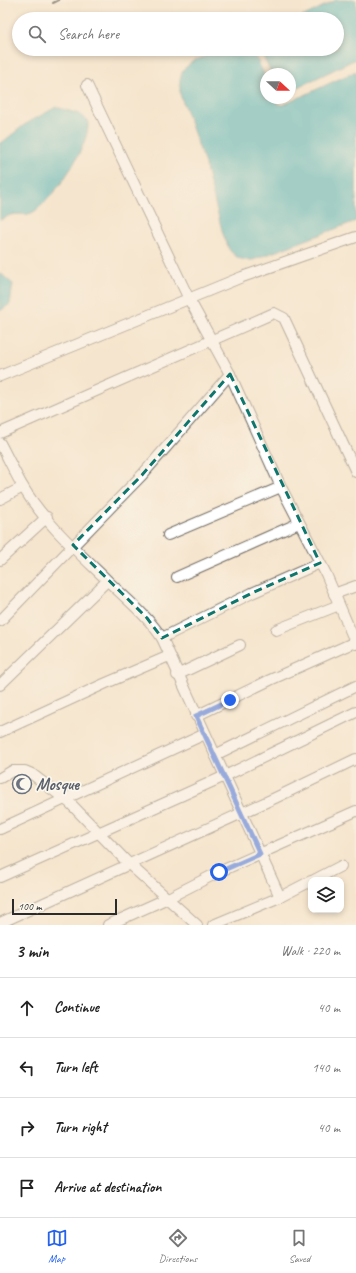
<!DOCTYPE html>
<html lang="en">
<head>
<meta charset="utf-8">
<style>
  :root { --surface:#fff; --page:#f6f6f6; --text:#222; --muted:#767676; --line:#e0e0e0; --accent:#2563eb }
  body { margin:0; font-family:Caveat,sans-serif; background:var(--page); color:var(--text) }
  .controls { position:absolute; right:12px; bottom:12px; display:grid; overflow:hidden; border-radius:8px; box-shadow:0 2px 6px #0003 }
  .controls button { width:36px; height:36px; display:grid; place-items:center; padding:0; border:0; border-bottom:1px solid var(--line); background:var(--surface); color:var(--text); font:20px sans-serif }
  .compass { position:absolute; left:260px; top:68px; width:36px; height:36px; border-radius:50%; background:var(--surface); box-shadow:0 2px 6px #0003; rotate:111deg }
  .scale { position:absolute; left:12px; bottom:10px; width:105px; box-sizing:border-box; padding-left:4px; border:2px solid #2b2b2b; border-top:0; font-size:11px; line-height:14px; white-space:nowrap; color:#2b2b2b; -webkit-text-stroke:3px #fbf7ec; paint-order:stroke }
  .stop { position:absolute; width:12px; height:12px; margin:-9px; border:3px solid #2563eb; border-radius:50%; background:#fff }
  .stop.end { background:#2563eb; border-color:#fff; box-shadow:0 1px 4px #0008 }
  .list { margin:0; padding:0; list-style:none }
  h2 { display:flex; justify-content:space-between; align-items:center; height:52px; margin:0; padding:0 16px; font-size:17px }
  h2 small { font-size:13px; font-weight:400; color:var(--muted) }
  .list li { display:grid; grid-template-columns:26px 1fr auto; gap:12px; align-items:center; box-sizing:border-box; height:60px; padding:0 16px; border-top:1px solid var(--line) }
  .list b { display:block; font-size:15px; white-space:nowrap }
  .list em { font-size:13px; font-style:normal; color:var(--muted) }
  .icon { flex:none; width:22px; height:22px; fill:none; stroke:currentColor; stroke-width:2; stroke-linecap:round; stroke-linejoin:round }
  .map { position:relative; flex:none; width:356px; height:925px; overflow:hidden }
  .search { position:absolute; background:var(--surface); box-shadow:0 2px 6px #0003; left:12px; right:12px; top:12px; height:44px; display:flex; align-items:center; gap:10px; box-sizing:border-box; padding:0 14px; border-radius:22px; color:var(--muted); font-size:15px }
  .sheet { height:292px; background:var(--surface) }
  nav { display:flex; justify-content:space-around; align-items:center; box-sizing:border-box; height:56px; border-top:1px solid var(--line); background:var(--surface); font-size:11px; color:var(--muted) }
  nav a { display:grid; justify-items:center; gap:2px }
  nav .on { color:var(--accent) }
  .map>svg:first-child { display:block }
  .water { fill:#42b2bb; stroke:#366e73 }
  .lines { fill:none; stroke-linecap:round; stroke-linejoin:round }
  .minor-casing { stroke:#726c64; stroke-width:12 }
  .minor { stroke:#fff; stroke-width:10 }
  .rail { stroke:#2b2b2b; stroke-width:2 }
  .route { stroke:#2563eb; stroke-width:5 }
  .marked { fill:none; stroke:#0f766e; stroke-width:3; stroke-dasharray:8 5; stroke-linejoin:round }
  .labels { text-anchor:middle; stroke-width:3.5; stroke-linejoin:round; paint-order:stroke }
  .worship-label { font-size:17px; font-weight:bold; fill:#5b616d; stroke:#fbf7ec; text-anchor:start }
</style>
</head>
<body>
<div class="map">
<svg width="356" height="925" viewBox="0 0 356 925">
  <rect width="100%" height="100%" fill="#fbf7ec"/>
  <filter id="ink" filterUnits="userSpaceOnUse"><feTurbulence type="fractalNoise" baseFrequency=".025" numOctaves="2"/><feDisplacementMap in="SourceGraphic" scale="8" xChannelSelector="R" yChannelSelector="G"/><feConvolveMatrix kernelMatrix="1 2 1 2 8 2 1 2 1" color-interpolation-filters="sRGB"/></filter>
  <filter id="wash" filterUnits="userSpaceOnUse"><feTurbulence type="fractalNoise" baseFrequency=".012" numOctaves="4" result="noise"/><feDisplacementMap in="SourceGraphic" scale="16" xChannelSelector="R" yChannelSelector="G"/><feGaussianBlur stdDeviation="0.9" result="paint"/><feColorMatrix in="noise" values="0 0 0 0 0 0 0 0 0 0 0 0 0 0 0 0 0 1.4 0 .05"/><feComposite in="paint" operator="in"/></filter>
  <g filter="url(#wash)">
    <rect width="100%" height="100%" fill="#f6e5ce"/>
    <!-- water -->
    <g class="water">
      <path d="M336,0H356V59L290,91V74H272L259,49H337V19H298Z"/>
      <path d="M225,49H252L266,78V98H274L278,104L283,105L356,71V221L253,260H245L238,258L230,251L223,234L205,164L180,94V79L183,70L193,61Z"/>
      <path d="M56,107L80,114L88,121C91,145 55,197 35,211C27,217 19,213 11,215C7,216 4,219 0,220V144L24,125Z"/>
      <path d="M0,273L13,284L10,304L0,311Z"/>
    </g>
  </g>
  <g filter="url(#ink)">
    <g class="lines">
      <!-- minor casing -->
      <g class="minor-casing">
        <g id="minor">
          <path d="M87,85L189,299L230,374L281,487L326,574L356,644"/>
          <path d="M0,376L242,277L356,237"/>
          <path d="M0,433L274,313L284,318L356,472"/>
          <path d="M0,443C8,458 15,473 23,487C44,522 78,552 107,580C126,599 147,615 162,638L280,897"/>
          <path d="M0,499L23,487"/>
          <path d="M168,535L281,487"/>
          <path d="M0,560L47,517"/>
          <path d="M177,577L299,523"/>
          <path d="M334,594L356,586"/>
          <path d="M0,621L142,475L230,374"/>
          <path d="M276,630L339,605"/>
          <path d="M162,638L252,593L320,563"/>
          <path d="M177,675L240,645"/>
          <path d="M0,685L107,581"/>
          <path d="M196,716L270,680L355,642"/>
          <path d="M0,732L104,684L169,656"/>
          <path d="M215,755L356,686"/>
          <path d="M0,778L12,771H25L32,774L49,787L70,803L129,864L197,925"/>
          <path d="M0,829L205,734"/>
          <path d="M0,877L225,776L356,712"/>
          <path d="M314,880L341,866"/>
          <path d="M0,923L275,798L356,759"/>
          <path d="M108,925L168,898L219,872L356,811"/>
          <path d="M213,925L280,897L311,881"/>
        </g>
      </g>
      <!-- minor -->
      <use href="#minor" class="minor"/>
      <!-- rail -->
      <path class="rail" d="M53,3L59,0"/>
    </g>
  </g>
  <g class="lines" filter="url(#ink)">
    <!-- route -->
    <path class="route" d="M219,872L260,854L196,716L230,700"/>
  </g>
  <!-- marked area -->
  <path d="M0 0H356V925H0ZM230,374L320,563L252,593L162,638L147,618L73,545L142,475Z" fill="#f6e5ce" fill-opacity=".55" fill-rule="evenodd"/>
  <path class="marked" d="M230,374L320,563L252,593L162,638L147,618L73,545L142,475Z"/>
  <!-- icons -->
  <defs>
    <g id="mosque-ring" transform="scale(1)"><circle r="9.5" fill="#fbf7ec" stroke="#6b7280" stroke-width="1.5"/><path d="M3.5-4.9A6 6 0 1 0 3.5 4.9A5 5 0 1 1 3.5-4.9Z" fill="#6b7280"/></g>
  </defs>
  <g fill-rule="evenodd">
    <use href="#mosque-ring" x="22" y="784"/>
  </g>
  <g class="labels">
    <!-- worship labels -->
    <g class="worship-label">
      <text x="36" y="790">Mosque</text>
    </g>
  </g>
</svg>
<div class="controls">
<button><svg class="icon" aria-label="layers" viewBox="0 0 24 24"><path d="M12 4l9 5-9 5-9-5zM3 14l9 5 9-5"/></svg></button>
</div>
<svg class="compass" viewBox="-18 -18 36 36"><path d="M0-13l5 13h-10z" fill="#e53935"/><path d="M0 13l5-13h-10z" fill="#767676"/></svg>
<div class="scale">100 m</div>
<div class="stop" style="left:219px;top:872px"></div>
<div class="stop end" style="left:230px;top:700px"></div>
<div class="search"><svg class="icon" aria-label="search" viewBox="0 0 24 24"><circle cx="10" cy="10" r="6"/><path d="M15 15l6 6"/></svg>Search here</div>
</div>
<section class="sheet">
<h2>3 min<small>Walk · 220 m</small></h2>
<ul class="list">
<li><svg class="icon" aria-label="ahead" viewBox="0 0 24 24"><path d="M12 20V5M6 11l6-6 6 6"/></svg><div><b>Continue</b></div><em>40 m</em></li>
<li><svg class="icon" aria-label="left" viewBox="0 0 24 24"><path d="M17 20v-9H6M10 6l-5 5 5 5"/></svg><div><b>Turn left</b></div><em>140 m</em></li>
<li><svg class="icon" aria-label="right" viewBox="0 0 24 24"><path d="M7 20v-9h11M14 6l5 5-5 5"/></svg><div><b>Turn right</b></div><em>40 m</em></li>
<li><svg class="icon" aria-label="arrive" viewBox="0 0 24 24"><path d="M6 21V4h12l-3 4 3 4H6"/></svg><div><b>Arrive at destination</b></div></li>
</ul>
</section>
<nav>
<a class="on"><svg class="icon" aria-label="map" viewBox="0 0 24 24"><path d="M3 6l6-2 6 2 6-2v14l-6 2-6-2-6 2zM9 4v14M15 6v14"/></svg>Map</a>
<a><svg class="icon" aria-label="directions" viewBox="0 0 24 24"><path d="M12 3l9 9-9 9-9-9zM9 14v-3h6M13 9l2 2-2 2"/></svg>Directions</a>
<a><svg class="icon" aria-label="saved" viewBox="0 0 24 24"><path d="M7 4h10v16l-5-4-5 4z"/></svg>Saved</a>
</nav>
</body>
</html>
